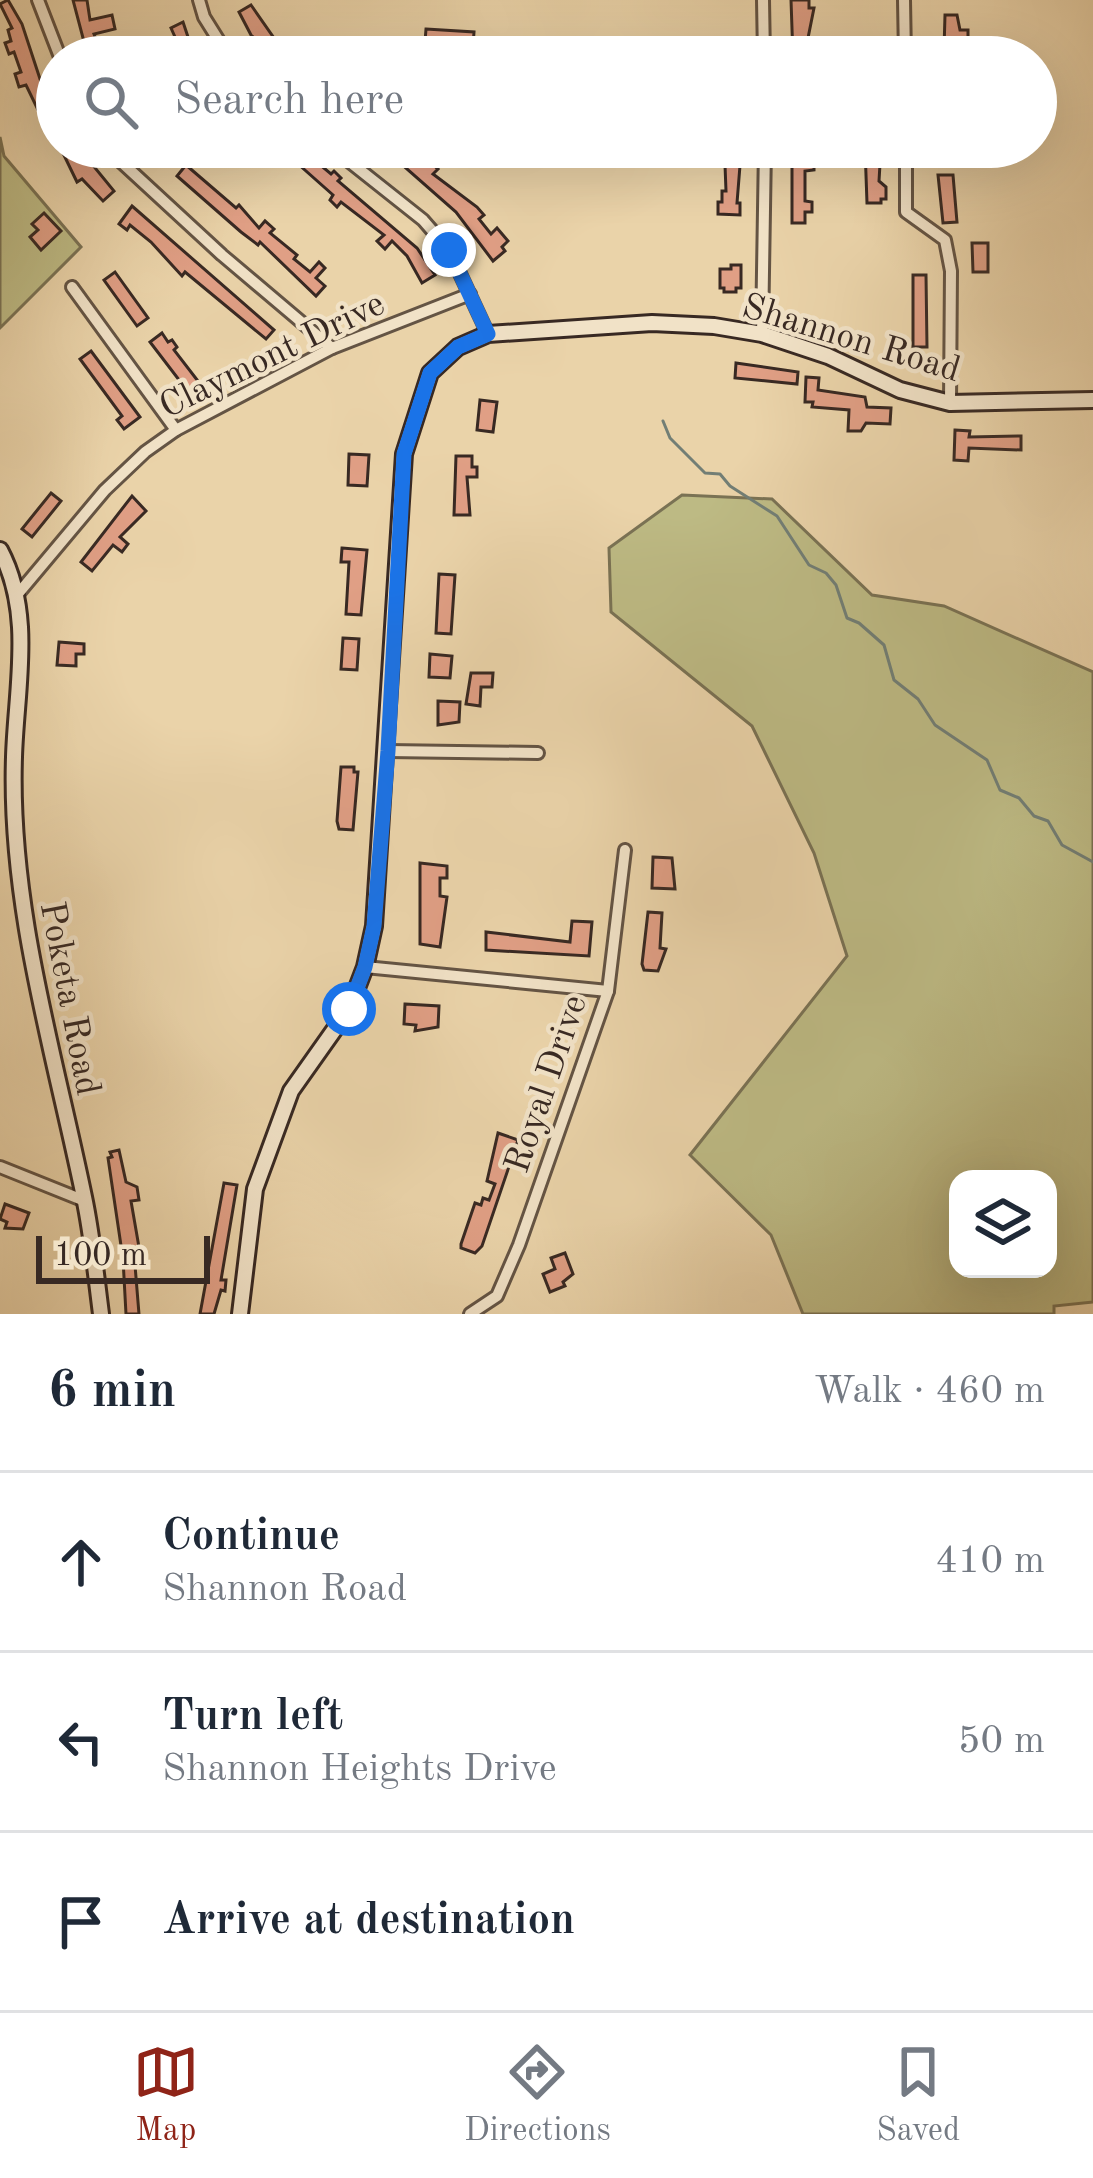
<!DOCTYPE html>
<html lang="en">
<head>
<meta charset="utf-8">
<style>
  :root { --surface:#fff; --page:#f2f2f3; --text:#1f2937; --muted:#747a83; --line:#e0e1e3; --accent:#8f2418 }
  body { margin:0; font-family:"Old Standard TT",serif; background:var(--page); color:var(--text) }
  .controls { position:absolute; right:36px; bottom:36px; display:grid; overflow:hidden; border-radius:24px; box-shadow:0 12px 48px #0002 }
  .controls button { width:108px; height:108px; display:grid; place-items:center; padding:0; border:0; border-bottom:3px solid var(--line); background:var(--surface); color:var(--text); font:60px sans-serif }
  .scale { position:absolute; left:36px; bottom:30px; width:174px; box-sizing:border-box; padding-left:12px; border:6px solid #382923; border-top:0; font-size:33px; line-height:42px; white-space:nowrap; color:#382923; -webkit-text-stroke:9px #f1e2c7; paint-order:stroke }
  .stop { position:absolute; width:36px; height:36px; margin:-27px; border:9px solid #1a73e8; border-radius:50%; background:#fff }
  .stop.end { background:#1a73e8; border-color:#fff; box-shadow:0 3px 12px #0008 }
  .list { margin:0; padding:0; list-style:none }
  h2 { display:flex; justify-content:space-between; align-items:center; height:156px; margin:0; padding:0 48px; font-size:51px }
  h2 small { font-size:39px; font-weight:400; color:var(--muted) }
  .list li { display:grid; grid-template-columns:78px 1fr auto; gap:36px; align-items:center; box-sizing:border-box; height:180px; padding:0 48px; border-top:3px solid var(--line) }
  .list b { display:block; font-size:45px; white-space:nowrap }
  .list p { margin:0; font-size:39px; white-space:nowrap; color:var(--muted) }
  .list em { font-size:39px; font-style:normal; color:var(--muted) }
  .icon { flex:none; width:66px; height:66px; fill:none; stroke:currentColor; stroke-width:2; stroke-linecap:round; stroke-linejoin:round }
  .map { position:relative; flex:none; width:1093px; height:1314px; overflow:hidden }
  .search { position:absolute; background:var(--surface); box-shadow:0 12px 48px #0002; left:36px; right:36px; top:36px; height:132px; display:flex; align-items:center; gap:30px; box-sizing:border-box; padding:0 42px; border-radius:66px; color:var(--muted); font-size:45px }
  .sheet { height:696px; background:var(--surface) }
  nav { display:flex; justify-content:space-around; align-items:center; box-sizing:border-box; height:168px; border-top:3px solid var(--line); background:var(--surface); font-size:33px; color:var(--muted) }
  nav a { display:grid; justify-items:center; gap:6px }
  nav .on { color:var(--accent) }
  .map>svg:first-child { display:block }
  .green { fill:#bdba84; stroke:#7a7254; stroke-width:3; fill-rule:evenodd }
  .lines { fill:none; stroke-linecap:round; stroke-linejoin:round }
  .stream { stroke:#727e75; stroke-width:3 }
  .building { fill:#e09f85; stroke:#382923; stroke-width:3 }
  .street-casing { stroke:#645444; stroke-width:16 }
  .secondary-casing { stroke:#382923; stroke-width:20 }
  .street { stroke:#f1e2c7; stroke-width:10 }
  .secondary { stroke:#f1e2c7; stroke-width:14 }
  .route { stroke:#1a73e8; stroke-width:15 }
  .labels { text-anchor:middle; stroke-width:9; stroke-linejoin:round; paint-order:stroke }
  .street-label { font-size:36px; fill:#382923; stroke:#f1e2c7 }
</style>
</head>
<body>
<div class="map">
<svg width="1093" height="1314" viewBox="0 0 1093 1314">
  <rect width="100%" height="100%" fill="#ead3a9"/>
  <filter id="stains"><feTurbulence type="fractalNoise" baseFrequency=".00167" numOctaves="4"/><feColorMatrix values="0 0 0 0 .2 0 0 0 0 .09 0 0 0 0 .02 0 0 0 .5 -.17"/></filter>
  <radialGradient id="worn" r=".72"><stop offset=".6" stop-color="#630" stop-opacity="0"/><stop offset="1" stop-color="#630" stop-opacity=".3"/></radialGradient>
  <!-- green -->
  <g class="green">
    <path d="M0,137L4,156L81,247L0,328Z"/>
    <path d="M682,495L772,499L872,595L944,606L1093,672V1302L1054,1306V1314H803L771,1235L690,1155L847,956L814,853L752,726L611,612L609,548ZM1048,1179V1269H958V1179Z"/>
  </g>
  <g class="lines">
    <!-- stream -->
    <path class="stream" d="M663,421L670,438L705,473L720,474L730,486L777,516L809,565L826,573L836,585L847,618L859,623L884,645L894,680L918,699L935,725L987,760L1000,790L1019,798L1034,816L1048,821L1062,845L1093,862"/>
  </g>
  <!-- building -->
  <g class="building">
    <path d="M8,0L22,24L42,85L57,106L40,114L26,85L19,87L15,74L21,72L14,52L9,54L5,43L11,41L8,30L12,28L0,4Z"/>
    <path d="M73,0H87L90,20L112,15L115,29L94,34L103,57H88Z"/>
    <path d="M791,0H809V8H814L808,38L810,47H815V57H793Z"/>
    <path d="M251,5L276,41L268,50L251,35L239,12Z"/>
    <path d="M945,15H957L960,30H968V39H960V49L944,50Z"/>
    <path d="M183,22L189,40L201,57H184L171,28Z"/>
    <path d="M426,29L474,32L473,46L425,42Z"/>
    <path d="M673,42L675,57H614L613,47Z"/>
    <path d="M60,147H78L114,191L103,201L82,179L77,182Z"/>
    <path d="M279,147H299L331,174L334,171L341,178L338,181L417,248L435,275L422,283L407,256L392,241L385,249L377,241L384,235L341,202L337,207L330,200L333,195Z"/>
    <path d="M399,147L408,151L413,147L438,169L433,174L477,207L484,215L479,219L491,234L497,228L508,241L502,247L505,251L493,261L456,212L391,155Z"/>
    <path d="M865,147H881L879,181L886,187V199H881V203H867Z"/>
    <path d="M814,148V170L805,171V201L812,202V212H805V223H792V149Z"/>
    <path d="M741,153L737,203H740V215L718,214V202H722V191H726L725,165H720V154Z"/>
    <path d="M186,165L236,208L239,205L259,228L265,221L274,229L270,233L297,255L294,259L310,272L319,262L325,268L316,278L325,286L316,296L260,242L258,245L241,232L177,176Z"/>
    <path d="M938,175H953L957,222L943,223Z"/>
    <path d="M132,206L274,330L266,339L185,272L182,276L151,242L130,225L127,230L119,224Z"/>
    <path d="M44,213L61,231L41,250L30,237L38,230L32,224Z"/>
    <path d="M972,243H988V272H973Z"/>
    <path d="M731,265H741V288H736V292H724V288H720V269H731Z"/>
    <path d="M115,272L148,318L137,326L104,280Z"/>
    <path d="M913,275H926L927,347H913Z"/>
    <path d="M162,333L168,342L172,340L177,347L174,350L201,385L189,393L150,342Z"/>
    <path d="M91,351L140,417L124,429L117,420L122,416L80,359Z"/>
    <path d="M736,363L798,372L797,384L735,378Z"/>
    <path d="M806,377L819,378L818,390L865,397L867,407L891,408L890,424L866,423L861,431H848L849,410L812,407L813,402H805Z"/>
    <path d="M480,400L497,402L493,432L477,430Z"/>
    <path d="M955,430L970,431L969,437L1021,436V450L969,448L968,461L954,460Z"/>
    <path d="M349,454L369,455L367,486L348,485Z"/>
    <path d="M456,456H472V467H477V477H467L470,515H454Z"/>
    <path d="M51,493L61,501L32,537L22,529Z"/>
    <path d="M132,496L146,511L120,537L128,544L122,552L113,545L92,571L81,562Z"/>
    <path d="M342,548L367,550L361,615L346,614L349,562H341Z"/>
    <path d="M439,574L455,575L451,634L436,633Z"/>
    <path d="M343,638L359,639L357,670L341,669Z"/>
    <path d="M59,642L84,644V654H76V666L57,665Z"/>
    <path d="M430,654L452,656L450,678L429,677Z"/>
    <path d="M471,673H493L492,687H481L480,706L466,704Z"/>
    <path d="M438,701L460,702L459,722L438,725Z"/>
    <path d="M341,767H354V772H358L353,830L339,829L337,821Z"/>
    <path d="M653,857L672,858L675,889L652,888Z"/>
    <path d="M420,863L447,866V878H440V896L447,897L440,947L420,944Z"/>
    <path d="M648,912L662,913L660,948L666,949L658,971L644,970L642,964Z"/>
    <path d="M572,921L592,922L589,956L486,950V932L570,942Z"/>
    <path d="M405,1004L439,1006L438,1027L415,1031L416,1025L404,1024Z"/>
    <path d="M498,1133L518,1140L482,1246L475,1253L461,1248V1244L475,1203L481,1205L483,1198L489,1200L495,1184L487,1181Z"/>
    <path d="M119,1150L126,1182L137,1187L139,1200L131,1201L140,1253H134L139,1314H126L123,1259L108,1158L112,1157L110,1152Z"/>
    <path d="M224,1183L237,1185L221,1280H226L225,1291L221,1290L214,1314H200Z"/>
    <path d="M5,1204L29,1213L23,1229L5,1228L7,1222L0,1219Z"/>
    <path d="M565,1253L573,1274L563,1282L565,1286L550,1292L543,1274L555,1269L551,1258Z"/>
  </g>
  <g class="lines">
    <!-- street casing -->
    <g class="street-casing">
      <g id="street">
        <path d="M38,0L60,57"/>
        <path d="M199,0L204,17L229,57"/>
        <path d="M763,0L764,57"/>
        <path d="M904,0L905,57"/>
        <path d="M105,147L222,255L332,348"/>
        <path d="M331,147L423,220L449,250L488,334"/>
        <path d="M906,147V212L945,240L951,271L950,403"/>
        <path d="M72,287L176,430"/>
        <path d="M762,334L765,147"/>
        <path d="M17,595L105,490L145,452L176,430L332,348L470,294"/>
        <path d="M388,751L538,753"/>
        <path d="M365,967L608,991"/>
        <path d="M0,1167L85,1201"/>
        <path d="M470,1314L497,1296L519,1245L608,991L625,850"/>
      </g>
    </g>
    <!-- secondary casing -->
    <g class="secondary-casing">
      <g id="secondary">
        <path d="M0,550C34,614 16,688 14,757C9,907 54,1051 84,1197C92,1235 96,1275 101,1314"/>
        <path d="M240,1314L255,1189L291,1091L349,1009L365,967L374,926L404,454L430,373L458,347L488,334L652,323L714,326L762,334L828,356L900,390L950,403L1093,400"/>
      </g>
    </g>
    <!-- street -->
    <use href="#street" class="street"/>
    <!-- secondary -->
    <use href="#secondary" class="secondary"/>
  </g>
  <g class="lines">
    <!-- route -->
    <path class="route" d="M349,1009L365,967L374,926L388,751L404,454L430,373L458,347L488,334L449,250"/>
  </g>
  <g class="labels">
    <!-- street labels -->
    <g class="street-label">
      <text transform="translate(852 336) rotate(17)" y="13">Shannon Road</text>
      <text transform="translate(271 353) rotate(-26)" y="13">Claymont Drive</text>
      <text transform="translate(72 998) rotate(79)" y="13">Poketa Road</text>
      <text transform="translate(544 1083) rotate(-71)" y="13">Royal Drive</text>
    </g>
  </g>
  <rect width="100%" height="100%" filter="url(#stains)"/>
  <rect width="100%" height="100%" fill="url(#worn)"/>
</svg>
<div class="controls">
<button><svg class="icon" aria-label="layers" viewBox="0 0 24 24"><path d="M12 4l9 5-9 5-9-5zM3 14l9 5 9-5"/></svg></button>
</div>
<div class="scale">100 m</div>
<div class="stop" style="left:349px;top:1009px"></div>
<div class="stop end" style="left:449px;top:250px"></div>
<div class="search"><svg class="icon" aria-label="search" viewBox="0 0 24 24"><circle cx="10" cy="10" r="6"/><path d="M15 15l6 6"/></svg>Search here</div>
</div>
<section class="sheet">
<h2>6 min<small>Walk · 460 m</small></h2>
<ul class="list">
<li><svg class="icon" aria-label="ahead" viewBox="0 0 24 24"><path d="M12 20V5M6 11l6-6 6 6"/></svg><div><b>Continue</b><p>Shannon Road</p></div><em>410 m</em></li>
<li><svg class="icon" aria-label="left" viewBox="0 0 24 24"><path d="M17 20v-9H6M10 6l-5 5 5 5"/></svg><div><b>Turn left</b><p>Shannon Heights Drive</p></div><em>50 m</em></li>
<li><svg class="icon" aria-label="arrive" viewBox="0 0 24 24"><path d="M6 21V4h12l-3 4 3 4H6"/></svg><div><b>Arrive at destination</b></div></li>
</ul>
</section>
<nav>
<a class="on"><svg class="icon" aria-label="map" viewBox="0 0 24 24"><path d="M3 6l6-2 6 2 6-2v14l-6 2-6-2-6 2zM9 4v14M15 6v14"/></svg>Map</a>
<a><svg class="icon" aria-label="directions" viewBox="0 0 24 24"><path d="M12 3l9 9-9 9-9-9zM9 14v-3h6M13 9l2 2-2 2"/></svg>Directions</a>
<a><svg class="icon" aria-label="saved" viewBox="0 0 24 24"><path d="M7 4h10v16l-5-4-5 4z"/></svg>Saved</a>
</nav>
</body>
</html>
